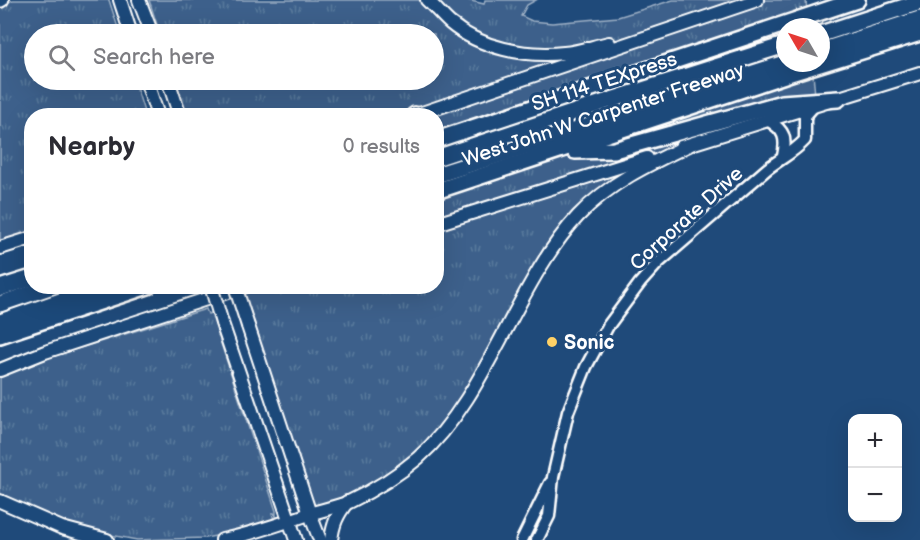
<!DOCTYPE html>
<html lang="en">
<head>
<meta charset="utf-8">
<style>
  :root { --surface:#fff; --page:#f2f2f3; --text:#2b2b33; --muted:#7c7c81; --line:#e1e1e2 }
  body { margin:0; font-family:"Balsamiq Sans",sans-serif; background:var(--page); color:var(--text) }
  .controls { position:absolute; right:18px; bottom:18px; display:grid; overflow:hidden; border-radius:12px; box-shadow:0 6px 24px #0002 }
  .controls button { width:54px; height:54px; display:grid; place-items:center; padding:0; border:0; border-bottom:2px solid var(--line); background:var(--surface); color:var(--text); font:30px sans-serif }
  .compass { position:absolute; left:776px; top:18px; width:54px; height:54px; border-radius:50%; background:var(--surface); box-shadow:0 6px 24px #0002; rotate:309deg }
  .list { margin:0; padding:0; list-style:none }
  h2 { display:flex; justify-content:space-between; align-items:center; height:78px; margin:0; padding:0 24px; font-size:26px }
  h2 small { font-size:20px; font-weight:400; color:var(--muted) }
  .icon { flex:none; width:33px; height:33px; fill:none; stroke:currentColor; stroke-width:2; stroke-linecap:round; stroke-linejoin:round }
  .map { position:relative; flex:none; width:920px; height:540px; overflow:hidden }
  .search { position:absolute; background:var(--surface); box-shadow:0 6px 24px #0002; left:24px; top:24px; width:420px; height:66px; display:flex; align-items:center; gap:15px; box-sizing:border-box; padding:0 21px; border-radius:33px; color:var(--muted); font-size:22px }
  .panel { position:absolute; background:var(--surface); box-shadow:0 6px 24px #0002; left:24px; top:108px; width:420px; height:186px; border-radius:24px }
  .map>svg:first-child { display:block }
  .grass { fill:url(#grass-tufts); stroke:#9eb0c5; stroke-width:1.5 }
  .lines { fill:none; stroke-linecap:round; stroke-linejoin:round }
  .tertiary-casing { stroke:#fff; stroke-width:15 }
  .secondary-casing { stroke:#fff; stroke-width:16 }
  .motorway-casing { stroke:#fff; stroke-width:20 }
  .tertiary { stroke:#1f4a7a; stroke-width:10 }
  .secondary { stroke:#1f4a7a; stroke-width:12 }
  .motorway { stroke:#1f4a7a; stroke-width:15 }
  .secondary-bridge-casing { stroke:#fff; stroke-width:16; stroke-linecap:butt }
  .secondary-bridge { stroke:#1f4a7a; stroke-width:12 }
  .poi-dot { fill:#ffd166; stroke:#1f4a7a; stroke-width:2 }
  .labels { text-anchor:middle; stroke-width:6; stroke-linejoin:round; paint-order:stroke }
  .street-label { font-size:20px; fill:#fff; stroke:#1f4a7a }
  .poi-label { font-size:20px; font-weight:bold; fill:#fff; stroke:#1f4a7a; text-anchor:start }
</style>
</head>
<body>
<div class="map">
<svg width="920" height="540" viewBox="0 0 920 540">
  <defs>
    <pattern id="grass-tufts" width="24" height="20" patternUnits="userSpaceOnUse" patternTransform="scale(1.5)"><rect width="24" height="20" fill="#3c618b"/><path d="M3 7l-1-3M5 7V3M7 7l1-3M15 17l-1-3M17 17v-4M19 17l1-3" fill="none" stroke="#59799c"/></pattern>
  </defs>
  <rect width="100%" height="100%" fill="#1f4a7a"/>
  <filter id="ink" filterUnits="userSpaceOnUse"><feTurbulence type="fractalNoise" baseFrequency=".0167" numOctaves="2"/><feDisplacementMap in="SourceGraphic" scale="12" xChannelSelector="R" yChannelSelector="G"/><feConvolveMatrix kernelMatrix="1 2 1 2 8 2 1 2 1" color-interpolation-filters="sRGB"/></filter>
  <g filter="url(#ink)">
    <!-- grass -->
    <g class="grass">
      <path d="M13,0H109L120,34H34V80H134L145,115L32,116L31,233L0,243V6Z"/>
      <path d="M149,0H467L484,4L485,0H536L527,5L521,16L532,21L552,23L618,17L673,0H806L808,27H785V63H812L815,95L709,131L611,184L529,277L449,420L387,480L311,511L240,287L436,286V116L185,115L174,80H434V34H160Z"/>
      <path d="M206,309L208,314L211,313L276,511V516L274,513H272L274,520L231,533L205,538L137,540L79,529L0,496V377L22,366Z"/>
    </g>
    <g class="lines">
      <!-- tertiary casing -->
      <g class="tertiary-casing">
        <g id="tertiary">
          <path d="M769,121C784,130 787,138 783,156"/>
          <path d="M522,540L550,483"/>
          <path d="M537,540L549,516L553,477L568,412L586,367L608,326L640,283L658,263L767,169C780,159 794,152 805,140V116L812,108"/>
        </g>
      </g>
      <!-- secondary casing -->
      <g class="secondary-casing">
        <g id="secondary">
          <path d="M120,0L131,34"/>
          <path d="M139,0L152,34"/>
          <path d="M427,0C435,7 442,16 450,23C480,48 525,57 564,53C579,52 594,46 609,43"/>
          <path d="M0,1L2,0"/>
          <path d="M146,80L158,116"/>
          <path d="M168,80L180,116"/>
          <path d="M413,116L757,0"/>
          <path d="M681,147L920,73"/>
          <path d="M436,224L647,158"/>
          <path d="M0,248L32,238"/>
          <path d="M222,323L296,540"/>
          <path d="M248,326L310,514L320,540"/>
          <path d="M0,370L45,352L246,286"/>
          <path d="M0,501L62,528L107,540"/>
          <path d="M222,540C252,534 280,524 309,514C322,510 336,507 349,502C374,490 397,476 418,458C488,396 515,284 578,216C609,183 649,164 689,145"/>
          <path d="M331,540C333,524 337,515 347,502"/>
        </g>
      </g>
      <!-- motorway casing -->
      <g class="motorway-casing">
        <g id="motorway">
          <path d="M821,34L920,2"/>
          <path d="M821,51L920,19"/>
          <path d="M414,116L415,115"/>
          <path d="M436,140L857,0"/>
          <path d="M575,151L614,150L782,103L838,99"/>
          <path d="M436,158L614,99L785,45"/>
          <path d="M436,175L785,63"/>
          <path d="M436,191L791,73L920,33"/>
          <path d="M0,288L32,278"/>
          <path d="M0,304L53,286"/>
          <path d="M0,322L103,286"/>
          <path d="M0,335L148,286"/>
        </g>
      </g>
      <!-- tertiary -->
      <use href="#tertiary" class="tertiary"/>
      <!-- secondary -->
      <use href="#secondary" class="secondary"/>
      <!-- motorway -->
      <use href="#motorway" class="motorway"/>
      <!-- secondary-bridge casing -->
      <g class="secondary-bridge-casing">
        <g id="secondary-bridge">
          <path d="M211,286L222,323"/>
          <path d="M235,286L248,326"/>
        </g>
      </g>
      <!-- secondary-bridge -->
      <use href="#secondary-bridge" class="secondary-bridge"/>
    </g>
  </g>
  <!-- markers -->
  <circle class="poi-dot" cx="552" cy="342" r="6"/>
  <g class="labels">
    <!-- street labels -->
    <g class="street-label">
      <text transform="translate(604 81) rotate(-18)" y="7">SH 114 TEXpress</text>
      <text transform="translate(603 114) rotate(-18)" y="7">West John W Carpenter Freeway</text>
      <text transform="translate(686 218) rotate(-42)" y="7">Corporate Drive</text>
    </g>
    <!-- poi labels -->
    <g class="poi-label">
      <text x="564" y="349">Sonic</text>
    </g>
  </g>
</svg>
<div class="controls">
<button>+</button>
<button>−</button>
</div>
<svg class="compass" viewBox="-18 -18 36 36"><path d="M0-13l5 13h-10z" fill="#e53935"/><path d="M0 13l5-13h-10z" fill="#7c7c81"/></svg>
<div class="search"><svg class="icon" aria-label="search" viewBox="0 0 24 24"><circle cx="10" cy="10" r="6"/><path d="M15 15l6 6"/></svg>Search here</div>
<section class="panel">
<h2>Nearby<small>0 results</small></h2>
<ul class="list">
</ul>
</section>
</div>
</body>
</html>
